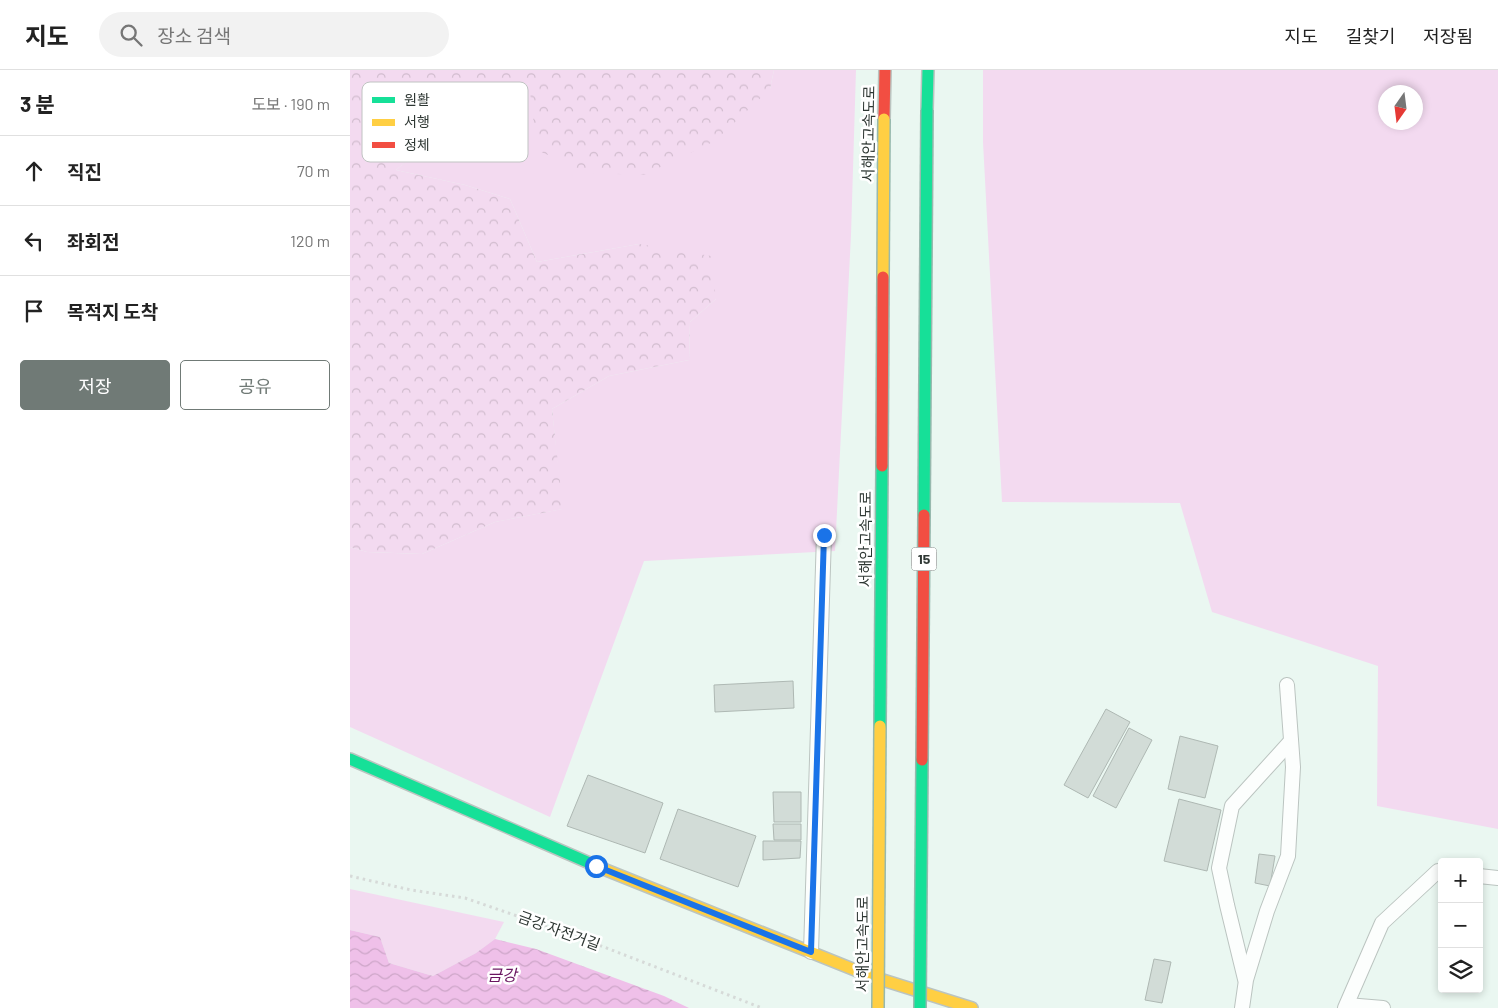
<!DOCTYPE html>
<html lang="ko">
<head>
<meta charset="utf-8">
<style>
  :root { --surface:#fff; --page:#f2f2f2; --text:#222; --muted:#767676; --line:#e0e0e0; --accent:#707a76 }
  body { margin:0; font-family:Barlow,"Noto Sans KR",sans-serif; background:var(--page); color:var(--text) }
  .controls { position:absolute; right:15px; bottom:15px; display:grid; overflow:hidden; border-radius:5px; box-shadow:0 2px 8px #0003 }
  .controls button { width:45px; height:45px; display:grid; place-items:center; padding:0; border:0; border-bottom:1px solid var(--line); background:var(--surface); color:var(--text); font:25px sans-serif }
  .compass { position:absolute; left:1028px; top:15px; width:45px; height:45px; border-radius:50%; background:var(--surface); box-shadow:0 2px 8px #0003; rotate:194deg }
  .stop { position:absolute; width:15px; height:15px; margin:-11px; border:4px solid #1a73e8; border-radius:50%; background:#fff }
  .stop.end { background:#1a73e8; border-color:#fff; box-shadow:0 1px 5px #0008 }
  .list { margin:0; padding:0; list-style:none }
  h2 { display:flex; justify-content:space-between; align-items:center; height:65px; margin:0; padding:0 20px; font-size:21px }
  h2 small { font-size:16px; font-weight:400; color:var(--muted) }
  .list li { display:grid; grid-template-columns:32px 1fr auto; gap:15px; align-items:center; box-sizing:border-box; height:70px; padding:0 20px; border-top:1px solid var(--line) }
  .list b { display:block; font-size:19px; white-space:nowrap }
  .list em { font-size:16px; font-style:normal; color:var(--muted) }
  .actions { display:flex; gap:10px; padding:15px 20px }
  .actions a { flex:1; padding:11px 0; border:1px solid var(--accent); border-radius:5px; text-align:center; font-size:18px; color:var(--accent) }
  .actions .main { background:var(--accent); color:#fff }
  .icon { flex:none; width:28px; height:28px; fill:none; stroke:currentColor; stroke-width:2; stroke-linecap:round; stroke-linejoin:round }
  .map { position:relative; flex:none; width:1148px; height:938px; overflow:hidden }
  header { display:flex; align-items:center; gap:30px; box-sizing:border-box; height:70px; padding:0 25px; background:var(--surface); border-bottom:1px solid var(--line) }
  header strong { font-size:24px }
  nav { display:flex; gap:28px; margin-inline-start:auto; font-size:18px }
  .search { width:350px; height:45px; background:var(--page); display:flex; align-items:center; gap:12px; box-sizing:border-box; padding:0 18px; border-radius:28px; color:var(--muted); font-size:19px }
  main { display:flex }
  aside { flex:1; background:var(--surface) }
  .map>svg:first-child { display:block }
  .green { fill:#f3daf0; fill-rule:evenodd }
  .forest { fill:url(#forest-crowns) }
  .water { fill:url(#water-waves) }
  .building { fill:#d2dcd7; stroke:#aeb8b3 }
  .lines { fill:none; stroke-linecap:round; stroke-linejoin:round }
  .lane-casing { stroke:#bbc4c0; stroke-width:16 }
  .fast-casing { stroke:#bbc4c0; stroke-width:14 }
  .slow-casing { stroke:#bbc4c0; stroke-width:14 }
  .jam-casing { stroke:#bbc4c0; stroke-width:14 }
  .path { stroke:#d6dad8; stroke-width:3; stroke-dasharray:2.5 4; stroke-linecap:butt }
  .lane { stroke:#fcfefd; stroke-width:14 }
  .fast { stroke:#16e098; stroke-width:11 }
  .slow { stroke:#ffcf43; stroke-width:11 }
  .jam { stroke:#f24e42; stroke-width:11 }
  .fast-bridge-casing { stroke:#97b9ae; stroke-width:14; stroke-linecap:butt }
  .slow-bridge-casing { stroke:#97b9ae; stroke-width:14; stroke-linecap:butt }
  .jam-bridge-casing { stroke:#97b9ae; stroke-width:14; stroke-linecap:butt }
  .fast-bridge { stroke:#16e098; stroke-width:11 }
  .slow-bridge { stroke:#ffcf43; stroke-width:11 }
  .jam-bridge { stroke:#f24e42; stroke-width:11 }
  .route { stroke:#1a73e8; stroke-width:6 }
  .labels { text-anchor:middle; stroke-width:5; stroke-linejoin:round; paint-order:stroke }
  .shield { fill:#fff; stroke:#6d7370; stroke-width:1 }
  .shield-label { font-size:14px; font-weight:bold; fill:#2e3733 }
  .street-label { font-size:15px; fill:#2e3733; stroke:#fff }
  .water-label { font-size:16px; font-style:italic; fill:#6a1661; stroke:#fff }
  .key { fill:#fff; stroke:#c0c3c2; stroke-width:1 }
  .key-label { font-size:14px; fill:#2e3733 }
</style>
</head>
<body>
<header>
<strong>지도</strong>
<div class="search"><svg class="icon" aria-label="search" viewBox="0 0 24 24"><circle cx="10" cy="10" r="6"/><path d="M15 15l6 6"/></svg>장소 검색</div>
<nav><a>지도</a><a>길찾기</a><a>저장됨</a></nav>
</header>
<main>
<aside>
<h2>3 분<small>도보 · 190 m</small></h2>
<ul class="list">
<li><svg class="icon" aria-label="ahead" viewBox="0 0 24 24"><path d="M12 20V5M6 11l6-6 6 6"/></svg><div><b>직진</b></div><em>70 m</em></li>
<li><svg class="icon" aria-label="left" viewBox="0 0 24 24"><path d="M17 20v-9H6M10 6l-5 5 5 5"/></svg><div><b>좌회전</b></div><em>120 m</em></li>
<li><svg class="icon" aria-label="arrive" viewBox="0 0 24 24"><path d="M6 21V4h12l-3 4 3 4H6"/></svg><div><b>목적지 도착</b></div></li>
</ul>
<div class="actions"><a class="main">저장</a><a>공유</a></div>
</aside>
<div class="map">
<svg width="1148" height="938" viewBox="0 0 1148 938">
  <defs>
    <pattern id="forest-crowns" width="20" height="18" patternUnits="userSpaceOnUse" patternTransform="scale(1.25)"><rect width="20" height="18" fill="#f3daf0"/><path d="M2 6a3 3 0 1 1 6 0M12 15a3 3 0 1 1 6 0" fill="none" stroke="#d1bcce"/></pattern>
    <pattern id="water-waves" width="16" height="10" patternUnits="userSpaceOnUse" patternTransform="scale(1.25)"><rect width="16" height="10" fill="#efc0e9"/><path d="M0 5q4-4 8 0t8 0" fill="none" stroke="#cda6c8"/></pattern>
  </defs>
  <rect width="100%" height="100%" fill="#eaf7f1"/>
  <!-- green -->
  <g class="green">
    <path d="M424,0H506L501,165L485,481L294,491L200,747L0,657V477L17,482L72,484L145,452L212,439L202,339L259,306L339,290L340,252L366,229L289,174L187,192L160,129L115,115L46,100L100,55L179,13L420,19Z"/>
    <path d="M633,0H1148V759L1027,736L1028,596L862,542L830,433L652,432L633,72ZM1066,22V52H1036V22Z"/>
    <path d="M0,819L154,852L145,869L126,883L83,906L39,893L30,867L0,860Z"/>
  </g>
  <!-- forest -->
  <path class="forest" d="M0,0H424L420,19L365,71L294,105L237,103L187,80L179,13L100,55L46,100L115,115L160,129L187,192L289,174L361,186L366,229L340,252L339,290L259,306L202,339L213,439L145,452L72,484L17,482L0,477Z"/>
  <!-- water -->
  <path class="water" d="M0,860L30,867L39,893L83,906L126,883L145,869L186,879L314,926L339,938H0Z"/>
  <!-- building -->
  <g class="building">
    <path d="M443,611L444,638L365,642L364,615Z"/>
    <path d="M756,639L780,652L738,728L714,715Z"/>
    <path d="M779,658L802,670L766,738L743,726Z"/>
    <path d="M830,666L868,676L855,728L818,719Z"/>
    <path d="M238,705L313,733L295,783L217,756Z"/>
    <path d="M423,722H451V752H424Z"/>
    <path d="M829,729L871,740L857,801L814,791Z"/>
    <path d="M328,739L406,766L388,817L310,789Z"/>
    <path d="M423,754H451V770H424Z"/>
    <path d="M413,771H451L450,788L413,790Z"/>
    <path d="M909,784L925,786L920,816L905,813Z"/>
    <path d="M804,889L821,892L812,933L795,930Z"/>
  </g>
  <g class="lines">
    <!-- lane casing -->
    <g class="lane-casing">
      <g id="lane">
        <path d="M1129,806L1148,808"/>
        <path d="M461,882L474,465"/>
        <path d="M895,909L877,835L869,798L882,736L941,671"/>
        <path d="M997,935L1033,938"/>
        <path d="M892,938L896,910L917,841L938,786L943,697L937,615"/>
        <path d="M995,938L1032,853L1088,801H1092"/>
      </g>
    </g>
    <!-- fast casing -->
    <g class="fast-casing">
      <g id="fast">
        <path d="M577,40L578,0"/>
        <path d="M0,689L251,798"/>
      </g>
    </g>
    <!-- slow casing -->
    <g class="slow-casing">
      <path id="slow" d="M251,798L520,906L622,938"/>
    </g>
    <!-- jam casing -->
    <g class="jam-casing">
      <path id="jam" d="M534,49L535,0"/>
    </g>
    <!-- path -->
    <path class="path" d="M0,806L61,820L115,828L228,867L412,938"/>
    <!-- lane -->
    <use href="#lane" class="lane"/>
    <!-- fast -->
    <use href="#fast" class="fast"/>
    <!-- slow -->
    <use href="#slow" class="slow"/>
    <!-- jam -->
    <use href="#jam" class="jam"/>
    <!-- fast-bridge casing -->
    <g class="fast-bridge-casing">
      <g id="fast-bridge">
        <path d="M574,445L577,40"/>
        <path d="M530,656L532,396"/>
        <path d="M570,938L572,690"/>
      </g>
    </g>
    <!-- slow-bridge casing -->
    <g class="slow-bridge-casing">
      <g id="slow-bridge">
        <path d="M533,207L534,49"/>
        <path d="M528,938L530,656"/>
      </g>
    </g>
    <!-- jam-bridge casing -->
    <g class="jam-bridge-casing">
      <g id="jam-bridge">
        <path d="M532,396L533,207"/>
        <path d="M572,690L574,445"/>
      </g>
    </g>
    <!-- fast-bridge -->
    <use href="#fast-bridge" class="fast-bridge"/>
    <!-- slow-bridge -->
    <use href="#slow-bridge" class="slow-bridge"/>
    <!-- jam-bridge -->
    <use href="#jam-bridge" class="jam-bridge"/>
  </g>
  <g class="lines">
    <!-- route -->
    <path class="route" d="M246,796L461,882L474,465"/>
  </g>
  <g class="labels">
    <!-- shield labels -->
    <rect class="shield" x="561.5" y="477.5" width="25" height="23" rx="4"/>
    <g class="shield-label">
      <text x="574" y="494">15</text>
    </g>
    <!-- street labels -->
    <g class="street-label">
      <text transform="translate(519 64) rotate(-89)" y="5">서해안고속도로</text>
      <text transform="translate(516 469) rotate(-90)" y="5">서해안고속도로</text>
      <text transform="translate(209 861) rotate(20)" y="5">금강 자전거길</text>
      <text transform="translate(513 874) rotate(-90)" y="5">서해안고속도로</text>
    </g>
    <!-- water labels -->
    <g class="water-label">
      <text x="152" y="911">금강</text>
    </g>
  </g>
  <!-- legend -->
  <rect x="12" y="12" width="166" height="80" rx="8" class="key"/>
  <rect x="22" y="27" width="23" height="6" fill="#16e098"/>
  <rect x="22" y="49" width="23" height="7" fill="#ffcf43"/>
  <rect x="22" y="72" width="23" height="6" fill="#f24e42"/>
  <g class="key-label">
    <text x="54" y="35">원활</text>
    <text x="54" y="57">서행</text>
    <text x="54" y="80">정체</text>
  </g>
</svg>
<div class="controls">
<button>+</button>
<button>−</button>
<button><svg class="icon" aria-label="layers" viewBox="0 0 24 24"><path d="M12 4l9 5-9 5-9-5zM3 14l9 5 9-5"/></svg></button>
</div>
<svg class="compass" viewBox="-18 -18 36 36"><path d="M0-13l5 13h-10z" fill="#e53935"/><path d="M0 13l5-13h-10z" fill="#767676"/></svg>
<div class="stop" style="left:246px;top:796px"></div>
<div class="stop end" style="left:474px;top:465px"></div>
</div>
</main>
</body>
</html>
